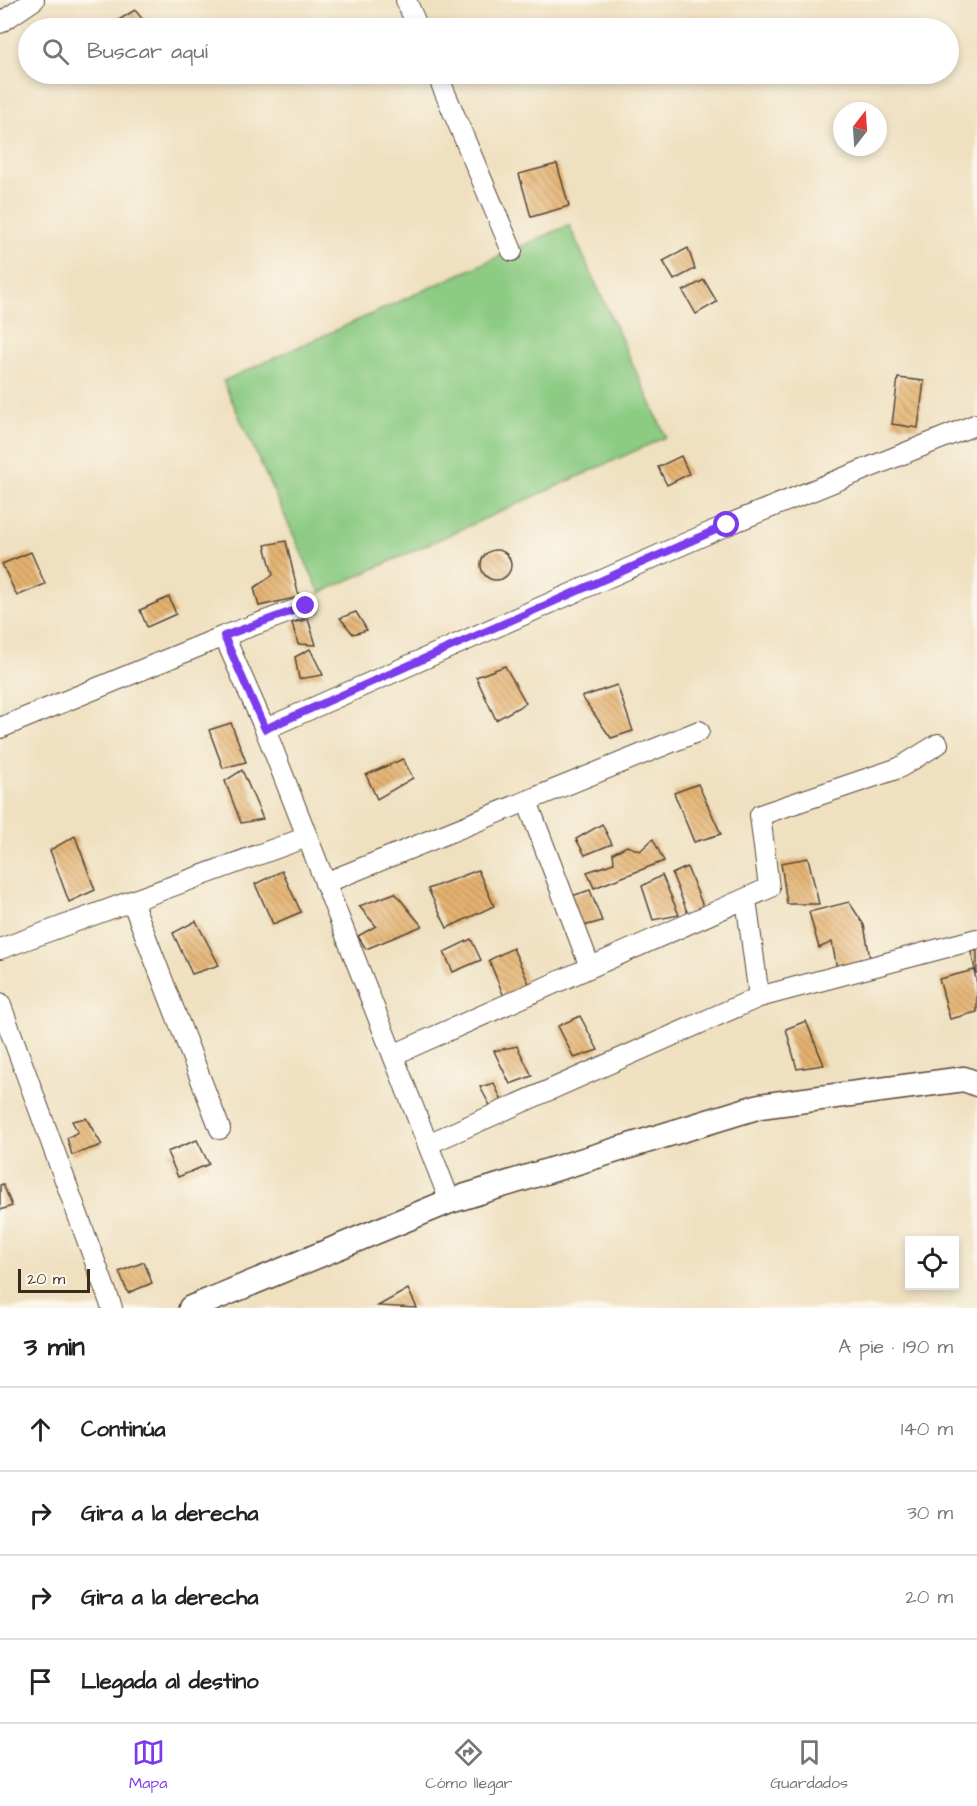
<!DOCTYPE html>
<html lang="es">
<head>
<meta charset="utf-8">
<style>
  :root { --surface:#fff; --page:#f2f2f2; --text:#222; --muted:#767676; --line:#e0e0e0; --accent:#7c3aed }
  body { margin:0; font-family:"Architects Daughter",sans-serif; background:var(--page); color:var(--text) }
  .controls { position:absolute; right:18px; bottom:18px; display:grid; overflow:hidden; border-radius:0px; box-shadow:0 3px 9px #0003 }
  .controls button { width:54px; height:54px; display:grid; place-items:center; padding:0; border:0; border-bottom:2px solid var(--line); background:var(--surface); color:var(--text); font:30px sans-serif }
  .compass { position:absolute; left:833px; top:102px; width:54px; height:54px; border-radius:50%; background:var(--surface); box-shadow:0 3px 9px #0003; rotate:17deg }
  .scale { position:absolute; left:18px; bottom:15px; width:72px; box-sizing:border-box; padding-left:6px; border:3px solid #3b2a1e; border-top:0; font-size:16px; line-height:21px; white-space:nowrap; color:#3b2a1e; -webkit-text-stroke:4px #fbf7ec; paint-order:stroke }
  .stop { position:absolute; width:18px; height:18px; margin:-14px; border:4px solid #7c3aed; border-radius:50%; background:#fff }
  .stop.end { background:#7c3aed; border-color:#fff; box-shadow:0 2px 6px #0008 }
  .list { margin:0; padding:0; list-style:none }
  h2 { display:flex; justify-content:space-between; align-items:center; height:78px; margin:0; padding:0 24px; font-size:26px }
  h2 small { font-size:20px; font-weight:400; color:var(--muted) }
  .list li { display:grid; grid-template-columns:39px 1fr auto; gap:18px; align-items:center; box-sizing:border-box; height:84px; padding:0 24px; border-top:2px solid var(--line) }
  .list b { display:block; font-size:22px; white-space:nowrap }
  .list em { font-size:20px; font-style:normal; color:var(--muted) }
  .icon { flex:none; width:33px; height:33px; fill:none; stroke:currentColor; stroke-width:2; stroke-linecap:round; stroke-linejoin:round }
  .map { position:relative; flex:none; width:977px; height:1308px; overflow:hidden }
  .search { position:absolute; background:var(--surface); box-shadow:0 3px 9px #0003; left:18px; right:18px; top:18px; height:66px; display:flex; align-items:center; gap:15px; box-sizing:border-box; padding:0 21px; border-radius:33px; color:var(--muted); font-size:22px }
  .sheet { height:414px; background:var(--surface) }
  nav { display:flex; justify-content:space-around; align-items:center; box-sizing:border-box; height:84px; border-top:2px solid var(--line); background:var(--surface); font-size:16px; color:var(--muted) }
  nav a { display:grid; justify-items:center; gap:3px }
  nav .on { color:var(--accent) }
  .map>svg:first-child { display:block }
  .pitch { fill:#8bcb82; stroke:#637a50; stroke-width:1.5 }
  .building { fill:url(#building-back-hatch) }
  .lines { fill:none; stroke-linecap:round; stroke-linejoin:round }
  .minor-casing { stroke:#564536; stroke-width:22 }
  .tertiary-casing { stroke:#564536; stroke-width:27 }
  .minor { stroke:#fff; stroke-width:20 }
  .tertiary { stroke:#fff; stroke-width:24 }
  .route { stroke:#7c3aed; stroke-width:8 }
</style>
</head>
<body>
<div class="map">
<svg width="977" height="1308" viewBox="0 0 977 1308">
  <defs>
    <pattern id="building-back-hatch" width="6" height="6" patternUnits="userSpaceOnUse" patternTransform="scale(1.5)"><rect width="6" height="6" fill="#e5b371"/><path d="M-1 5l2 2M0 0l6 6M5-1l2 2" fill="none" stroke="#bb925c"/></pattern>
  </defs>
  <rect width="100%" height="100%" fill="#fbf7ec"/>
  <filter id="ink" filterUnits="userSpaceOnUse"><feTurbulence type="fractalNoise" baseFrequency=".0167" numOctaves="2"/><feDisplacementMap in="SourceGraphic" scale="12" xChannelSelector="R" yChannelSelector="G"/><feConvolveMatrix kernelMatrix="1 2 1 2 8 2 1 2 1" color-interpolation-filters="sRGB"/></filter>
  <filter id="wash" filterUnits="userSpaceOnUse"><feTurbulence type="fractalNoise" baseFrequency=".008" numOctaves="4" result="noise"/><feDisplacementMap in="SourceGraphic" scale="24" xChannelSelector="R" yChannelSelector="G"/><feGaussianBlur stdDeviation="1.35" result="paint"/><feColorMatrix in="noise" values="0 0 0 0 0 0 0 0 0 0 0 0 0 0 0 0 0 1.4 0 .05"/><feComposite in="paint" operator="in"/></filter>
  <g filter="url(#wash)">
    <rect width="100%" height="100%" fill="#efe0c0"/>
    <!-- pitch -->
    <path class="pitch" d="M569,225L666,437L320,593L223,381Z"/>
    <g id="blocks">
      <!-- building -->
      <g class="building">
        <path d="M135,10L148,26L145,28H115L112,24Z"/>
        <path d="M557,164L569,206L531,217L519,174Z"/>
        <path d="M688,248L695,269L674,280L663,261Z"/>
        <path d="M704,280L717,302L696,314L683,291Z"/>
        <path d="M898,378L924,381L918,428L892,424Z"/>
        <path d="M681,456L689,474L667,485L658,467Z"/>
        <path d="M286,541L299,597L259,606L254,588L273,575L265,545Z"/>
        <circle cx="496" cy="565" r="15"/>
        <path d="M31,552L45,584L17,596L2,564Z"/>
        <path d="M169,597L176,614L147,627L140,610Z"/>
        <path d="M356,612L367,630L353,634L340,618Z"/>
        <path d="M308,619L316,645L298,644L292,623Z"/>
        <path d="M310,649L323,675L299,679L295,657Z"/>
        <path d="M505,666L526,703L496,720L476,677Z"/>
        <path d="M617,685L633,731L611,738L582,697Z"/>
        <path d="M231,723L246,762L223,768L209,730Z"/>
        <path d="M403,759L413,778L377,799L366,775Z"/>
        <path d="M242,770L263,819L241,823L225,781Z"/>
        <path d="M698,784L721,834L694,842L674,793Z"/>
        <path d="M602,824L612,844L585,855L576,839Z"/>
        <path d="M75,836L95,890L69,902L50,850Z"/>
        <path d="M653,839L664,861L594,888L587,872L614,863L613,853L627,846L640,851Z"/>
        <path d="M808,858L819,904H787L781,863Z"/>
        <path d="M687,867L703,906L688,914L672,874Z"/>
        <path d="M478,870L494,906L447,928L428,889Z"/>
        <path d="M282,871L301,912L273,924L255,884Z"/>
        <path d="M662,875L679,915L653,920L642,886Z"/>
        <path d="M590,890L602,921L580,927L569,897Z"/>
        <path d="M395,893L422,926L366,949L358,936L376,926L359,906Z"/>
        <path d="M849,902L864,925L870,958L837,969L832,942L819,948L809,912Z"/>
        <path d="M196,921L219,965L192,974L173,933Z"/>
        <path d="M471,939L481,960L453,972L444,952Z"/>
        <path d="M513,948L530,986L505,999L489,960Z"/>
        <path d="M977,950V973H976L971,952Z"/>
        <path d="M974,970L977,984V1012L950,1019L939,979Z"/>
        <path d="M580,1016L598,1050L574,1058L558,1026Z"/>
        <path d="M806,1021L824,1065L797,1069L786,1029Z"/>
        <path d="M517,1046L532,1076L510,1084L494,1051Z"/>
        <path d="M494,1083L504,1106L492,1109L480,1087Z"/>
        <path d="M86,1118L102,1145L72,1155L67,1138L78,1132L72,1121Z"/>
        <path d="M197,1140L209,1164L178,1177L167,1152Z"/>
        <path d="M3,1184L12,1206L0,1210V1185Z"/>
        <path d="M144,1262L152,1283L128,1293L119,1272Z"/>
        <path d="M408,1289L417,1308L378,1306Z"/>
      </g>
    </g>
  </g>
  <g filter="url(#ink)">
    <use href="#blocks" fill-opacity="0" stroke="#564536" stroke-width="1.5"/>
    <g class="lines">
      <!-- minor casing -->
      <g class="minor-casing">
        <g id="minor">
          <path d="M406,0L418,28"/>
          <path d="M0,23L34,0"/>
          <path d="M437,74L512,251"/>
          <path d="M224,636L265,729L450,1201"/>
          <path d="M0,728L224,636L306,606"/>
          <path d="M265,729L727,525L977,424"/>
          <path d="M527,801L590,967"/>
          <path d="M325,883L699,731"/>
          <path d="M746,899L759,997"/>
          <path d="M132,901L220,1129"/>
          <path d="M0,949L307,837"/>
          <path d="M0,1003L112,1308"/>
          <path d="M393,1055L769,888L760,815L899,768L938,744"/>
          <path d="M428,1144L759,997L977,939"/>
        </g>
      </g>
      <!-- tertiary casing -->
      <g class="tertiary-casing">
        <path id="tertiary" d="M191,1308L450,1201L760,1106L964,1079L977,1084"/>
      </g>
      <!-- minor -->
      <use href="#minor" class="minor"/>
      <!-- tertiary -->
      <use href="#tertiary" class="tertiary"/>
    </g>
  </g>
  <g class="lines" filter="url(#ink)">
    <!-- route -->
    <path class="route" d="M306,606L224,636L265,729L727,525"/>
  </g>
</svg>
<div class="controls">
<button><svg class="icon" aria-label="locate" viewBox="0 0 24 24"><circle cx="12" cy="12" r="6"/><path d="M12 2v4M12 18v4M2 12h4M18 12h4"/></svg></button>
</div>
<svg class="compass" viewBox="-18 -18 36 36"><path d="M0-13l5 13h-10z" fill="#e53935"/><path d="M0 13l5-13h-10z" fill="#767676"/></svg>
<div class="scale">20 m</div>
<div class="stop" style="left:727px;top:525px"></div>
<div class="stop end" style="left:306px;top:606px"></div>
<div class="search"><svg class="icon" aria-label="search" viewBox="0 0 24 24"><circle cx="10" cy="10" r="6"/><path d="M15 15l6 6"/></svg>Buscar aquí</div>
</div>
<section class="sheet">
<h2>3 min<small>A pie · 190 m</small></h2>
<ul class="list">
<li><svg class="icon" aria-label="ahead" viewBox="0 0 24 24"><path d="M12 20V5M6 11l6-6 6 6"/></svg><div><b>Continúa</b></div><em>140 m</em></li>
<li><svg class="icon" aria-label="right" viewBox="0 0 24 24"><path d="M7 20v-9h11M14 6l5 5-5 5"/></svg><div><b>Gira a la derecha</b></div><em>30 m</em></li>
<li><svg class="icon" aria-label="right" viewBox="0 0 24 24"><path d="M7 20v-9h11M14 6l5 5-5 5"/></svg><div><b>Gira a la derecha</b></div><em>20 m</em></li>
<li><svg class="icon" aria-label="arrive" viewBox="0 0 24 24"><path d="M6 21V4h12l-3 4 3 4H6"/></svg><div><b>Llegada al destino</b></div></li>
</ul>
</section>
<nav>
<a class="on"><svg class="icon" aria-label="map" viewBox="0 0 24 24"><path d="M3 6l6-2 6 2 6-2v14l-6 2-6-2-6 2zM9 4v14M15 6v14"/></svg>Mapa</a>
<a><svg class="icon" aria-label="directions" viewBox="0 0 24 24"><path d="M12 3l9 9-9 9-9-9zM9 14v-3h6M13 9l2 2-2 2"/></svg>Cómo llegar</a>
<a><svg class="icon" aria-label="saved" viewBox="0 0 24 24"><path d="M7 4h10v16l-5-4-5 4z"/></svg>Guardados</a>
</nav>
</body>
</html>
